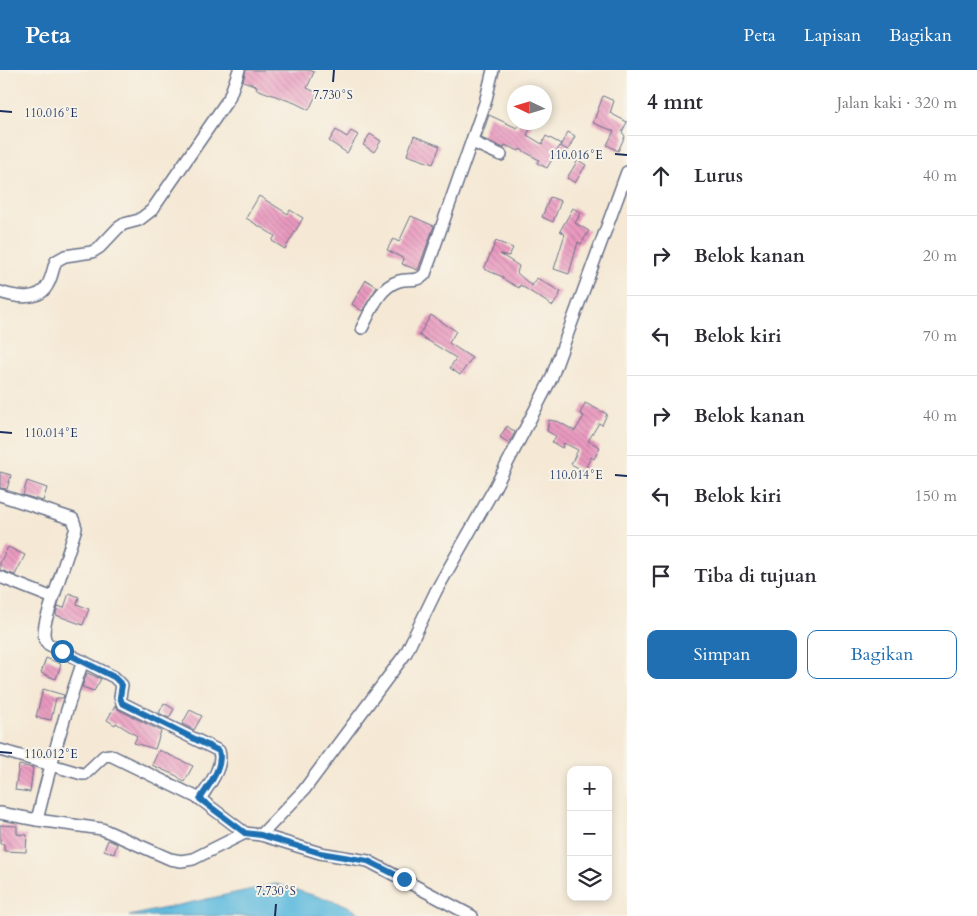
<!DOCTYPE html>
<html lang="id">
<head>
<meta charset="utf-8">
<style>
  :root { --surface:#fff; --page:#f2f2f3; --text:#2b2b33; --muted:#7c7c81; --line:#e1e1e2; --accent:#1f6fb2 }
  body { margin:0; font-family:Cardo,serif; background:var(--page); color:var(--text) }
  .controls { position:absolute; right:15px; bottom:15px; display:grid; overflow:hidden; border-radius:10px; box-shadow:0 2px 8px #0003 }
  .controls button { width:45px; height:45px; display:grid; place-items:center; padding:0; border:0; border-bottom:1px solid var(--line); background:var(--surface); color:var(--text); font:25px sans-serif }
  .compass { position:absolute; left:507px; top:15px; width:45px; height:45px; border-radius:50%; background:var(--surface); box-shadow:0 2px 8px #0003; rotate:274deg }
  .stop { position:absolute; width:15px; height:15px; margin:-11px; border:4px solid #1f6fb2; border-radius:50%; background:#fff }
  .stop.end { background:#1f6fb2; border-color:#fff; box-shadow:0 1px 5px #0008 }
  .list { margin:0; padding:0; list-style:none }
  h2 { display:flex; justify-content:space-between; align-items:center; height:65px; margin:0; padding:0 20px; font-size:21px }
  h2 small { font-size:16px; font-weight:400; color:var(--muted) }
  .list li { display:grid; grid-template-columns:32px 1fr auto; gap:15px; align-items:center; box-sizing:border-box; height:80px; padding:0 20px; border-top:1px solid var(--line) }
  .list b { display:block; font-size:19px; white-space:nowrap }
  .list em { font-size:16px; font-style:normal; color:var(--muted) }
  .actions { display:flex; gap:10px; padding:15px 20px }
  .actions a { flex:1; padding:11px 0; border:1px solid var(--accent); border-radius:10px; text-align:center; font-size:18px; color:var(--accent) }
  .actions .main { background:var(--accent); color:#fff }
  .icon { flex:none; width:28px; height:28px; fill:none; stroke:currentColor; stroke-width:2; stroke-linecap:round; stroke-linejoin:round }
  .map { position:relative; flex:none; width:627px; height:846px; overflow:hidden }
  header { display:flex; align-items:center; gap:30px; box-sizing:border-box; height:70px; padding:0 25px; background:var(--accent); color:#fff }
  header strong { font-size:24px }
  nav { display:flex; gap:28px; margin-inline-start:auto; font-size:18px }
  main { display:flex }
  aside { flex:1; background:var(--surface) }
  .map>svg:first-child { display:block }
  .water { fill:#61bbde; stroke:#3e759e }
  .building { fill:url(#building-back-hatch) }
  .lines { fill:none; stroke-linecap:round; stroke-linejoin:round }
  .street-casing { stroke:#677088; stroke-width:14 }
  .street { stroke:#fff; stroke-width:11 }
  .route { stroke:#1f6fb2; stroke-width:6 }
  .ticks { fill:none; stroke:#1b2f5e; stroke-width:2 }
  .ticks-label { font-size:12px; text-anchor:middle; fill:#1b2f5e; stroke:#f7f3e8; stroke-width:4; stroke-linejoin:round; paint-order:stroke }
</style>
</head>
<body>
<header>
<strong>Peta</strong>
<nav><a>Peta</a><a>Lapisan</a><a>Bagikan</a></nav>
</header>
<main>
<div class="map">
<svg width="627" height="846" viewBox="0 0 627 846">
  <defs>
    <pattern id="building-back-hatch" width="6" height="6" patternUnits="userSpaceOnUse" patternTransform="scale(1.25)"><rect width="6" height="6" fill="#eb9ac0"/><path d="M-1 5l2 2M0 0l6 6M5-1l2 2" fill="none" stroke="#be7e9f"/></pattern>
  </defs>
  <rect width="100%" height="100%" fill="#f7f3e8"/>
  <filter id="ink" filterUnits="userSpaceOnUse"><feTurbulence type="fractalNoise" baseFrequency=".02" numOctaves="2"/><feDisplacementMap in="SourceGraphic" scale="10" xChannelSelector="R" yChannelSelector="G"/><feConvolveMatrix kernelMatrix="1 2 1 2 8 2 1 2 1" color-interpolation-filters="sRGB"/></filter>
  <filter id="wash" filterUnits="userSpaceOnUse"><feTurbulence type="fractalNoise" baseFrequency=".0096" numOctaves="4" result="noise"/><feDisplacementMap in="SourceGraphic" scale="20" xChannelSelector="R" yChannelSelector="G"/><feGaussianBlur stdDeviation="1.12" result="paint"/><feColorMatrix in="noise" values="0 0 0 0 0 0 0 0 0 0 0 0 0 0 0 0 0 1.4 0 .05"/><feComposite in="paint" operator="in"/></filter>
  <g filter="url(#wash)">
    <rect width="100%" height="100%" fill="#f5e9d5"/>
    <!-- water -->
    <path class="water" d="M276,814L346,835L364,846H129Z"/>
    <g id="blocks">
      <!-- building -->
      <g class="building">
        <path d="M246,0H309L314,2L307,18L317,23L309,40L295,33L256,19L257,16L243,11Z"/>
        <path d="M603,26L614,31L610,43L627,52L622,62L625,66L618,81L607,75L614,61L593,53Z"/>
        <path d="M489,45L517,58L520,52H528L532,55L527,65L542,74L546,66L561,74L547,98L537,93L539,90L520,79L519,81L505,75L504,78L481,68Z"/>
        <path d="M336,60L347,67L351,61L358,65L347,83L329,71Z"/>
        <path d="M568,62L575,66L568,80L560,76Z"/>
        <path d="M370,64L381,71L374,82L363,75Z"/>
        <path d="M414,66L440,76L433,94L407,85Z"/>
        <path d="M578,90L586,95L575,113L567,108Z"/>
        <path d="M259,126L288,144L290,140L303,148L285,179L272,171L275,166L246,148Z"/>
        <path d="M550,127L561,131L553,152L542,147Z"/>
        <path d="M573,138L581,143L575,153L589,161L581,174L578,172L569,204L554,199L565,164L560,161Z"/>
        <path d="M411,146L434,156L418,200L402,194L404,189L387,180L393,169L399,172Z"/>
        <path d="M496,171L513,178L509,186L500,184L519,196L517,203L532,216L537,208L561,222L553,236L520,215L519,218L503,209V207L484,199Z"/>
        <path d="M366,210L377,217L362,241L352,234Z"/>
        <path d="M431,245L456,261L449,273L472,288L460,305L450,298L456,288L419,265Z"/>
        <path d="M585,333L607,344L602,355L599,353L588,371L600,377L594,389L591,387L584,401L571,394L578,380L564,373L562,378L552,372L556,366L547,361L549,350L559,352L575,361L584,346L580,344Z"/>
        <path d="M507,356L515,362L509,373L500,367Z"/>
        <path d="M0,402L11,405L7,419L0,418Z"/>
        <path d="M27,411L47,418L43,431L23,425Z"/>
        <path d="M8,477L25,485L15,505L0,500V493Z"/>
        <path d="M69,523L79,527L77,534L89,539L83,555L56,545L58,536L64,538Z"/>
        <path d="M46,588L61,594L56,609L41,603Z"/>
        <path d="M87,603L101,609L94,621L82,617Z"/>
        <path d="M43,619L64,625L63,628H56L51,650L36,647Z"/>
        <path d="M164,633L174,639L169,648L159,643Z"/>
        <path d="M115,636L119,640L161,661L155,679L134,673L137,666L116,653L115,655L107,650Z"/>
        <path d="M190,640L202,646L194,660L182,654Z"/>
        <path d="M159,680L193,696L184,712L177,706L152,695Z"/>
        <path d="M19,695L33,698L30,722L15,720Z"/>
        <path d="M0,755L17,756V764L27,765L26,782L4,781V774H0Z"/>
        <path d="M108,770L117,774L114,784L104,780Z"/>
      </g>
    </g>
  </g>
  <g filter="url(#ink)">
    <use href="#blocks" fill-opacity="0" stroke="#677088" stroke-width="1"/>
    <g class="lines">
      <!-- street casing -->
      <g class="street-casing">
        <g id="street">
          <path d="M472,72L501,85"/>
          <path d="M0,222C15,227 40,232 48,214C52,207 53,198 56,191L65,186L92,182L100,177L118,158L124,154L139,150L152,140L229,28L239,0"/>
          <path d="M362,258C371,241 379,217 399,211C409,208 417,213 425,204L485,33L493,0"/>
          <path d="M0,425L73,449L76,458L46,550C44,559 42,568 48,574L114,607L122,615L120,627L122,633L219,681C224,697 208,716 200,729"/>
          <path d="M0,507L53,528"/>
          <path d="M0,680L82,704H85L104,686L110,685L200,729L245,763"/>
          <path d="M0,743L37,750L102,759L170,789L181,791L193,789L245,763L261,765L320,783L368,791L472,846"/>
          <path d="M37,750C50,696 65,643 83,591"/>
          <path d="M261,765L304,720L406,583L436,521L495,417L551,309L627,102"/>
        </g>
      </g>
      <!-- street -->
      <use href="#street" class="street"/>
    </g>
  </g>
  <g class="lines" filter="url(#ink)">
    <!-- route -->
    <path class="route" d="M62,581L114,607L122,615L120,627L122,633L219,681C224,697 208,716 200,729L245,763L261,765L320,783L368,791L404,809"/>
  </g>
  <!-- ticks -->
  <path class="ticks" d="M333,12L334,0M0,41L12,42M615,84L627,85M0,362L12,363M615,405L627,406M0,682L12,683M275,846L276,834"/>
  <g class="ticks-label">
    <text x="333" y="29">7.730°S</text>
    <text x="51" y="47">110.016°E</text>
    <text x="576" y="89">110.016°E</text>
    <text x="51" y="367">110.014°E</text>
    <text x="576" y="409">110.014°E</text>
    <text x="51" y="688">110.012°E</text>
    <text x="276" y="825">7.730°S</text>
  </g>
</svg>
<div class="controls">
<button>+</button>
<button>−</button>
<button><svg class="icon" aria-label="layers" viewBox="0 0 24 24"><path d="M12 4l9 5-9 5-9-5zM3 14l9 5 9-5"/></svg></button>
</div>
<svg class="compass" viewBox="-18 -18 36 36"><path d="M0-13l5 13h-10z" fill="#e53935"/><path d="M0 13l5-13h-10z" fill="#7c7c81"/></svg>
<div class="stop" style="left:62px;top:581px"></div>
<div class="stop end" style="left:404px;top:809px"></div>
</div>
<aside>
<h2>4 mnt<small>Jalan kaki · 320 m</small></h2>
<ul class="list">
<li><svg class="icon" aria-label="ahead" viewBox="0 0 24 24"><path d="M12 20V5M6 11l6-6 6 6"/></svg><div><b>Lurus</b></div><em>40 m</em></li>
<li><svg class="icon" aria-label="right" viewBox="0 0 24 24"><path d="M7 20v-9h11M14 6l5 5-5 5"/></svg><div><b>Belok kanan</b></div><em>20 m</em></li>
<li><svg class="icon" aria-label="left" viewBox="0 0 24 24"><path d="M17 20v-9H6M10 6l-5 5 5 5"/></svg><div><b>Belok kiri</b></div><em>70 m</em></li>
<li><svg class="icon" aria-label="right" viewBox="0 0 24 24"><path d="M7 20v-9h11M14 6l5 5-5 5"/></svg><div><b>Belok kanan</b></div><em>40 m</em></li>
<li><svg class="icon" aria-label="left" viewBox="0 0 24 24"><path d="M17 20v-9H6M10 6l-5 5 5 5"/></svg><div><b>Belok kiri</b></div><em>150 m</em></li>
<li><svg class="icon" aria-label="arrive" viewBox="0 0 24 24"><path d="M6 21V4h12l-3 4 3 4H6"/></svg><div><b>Tiba di tujuan</b></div></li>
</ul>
<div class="actions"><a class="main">Simpan</a><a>Bagikan</a></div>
</aside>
</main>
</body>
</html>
